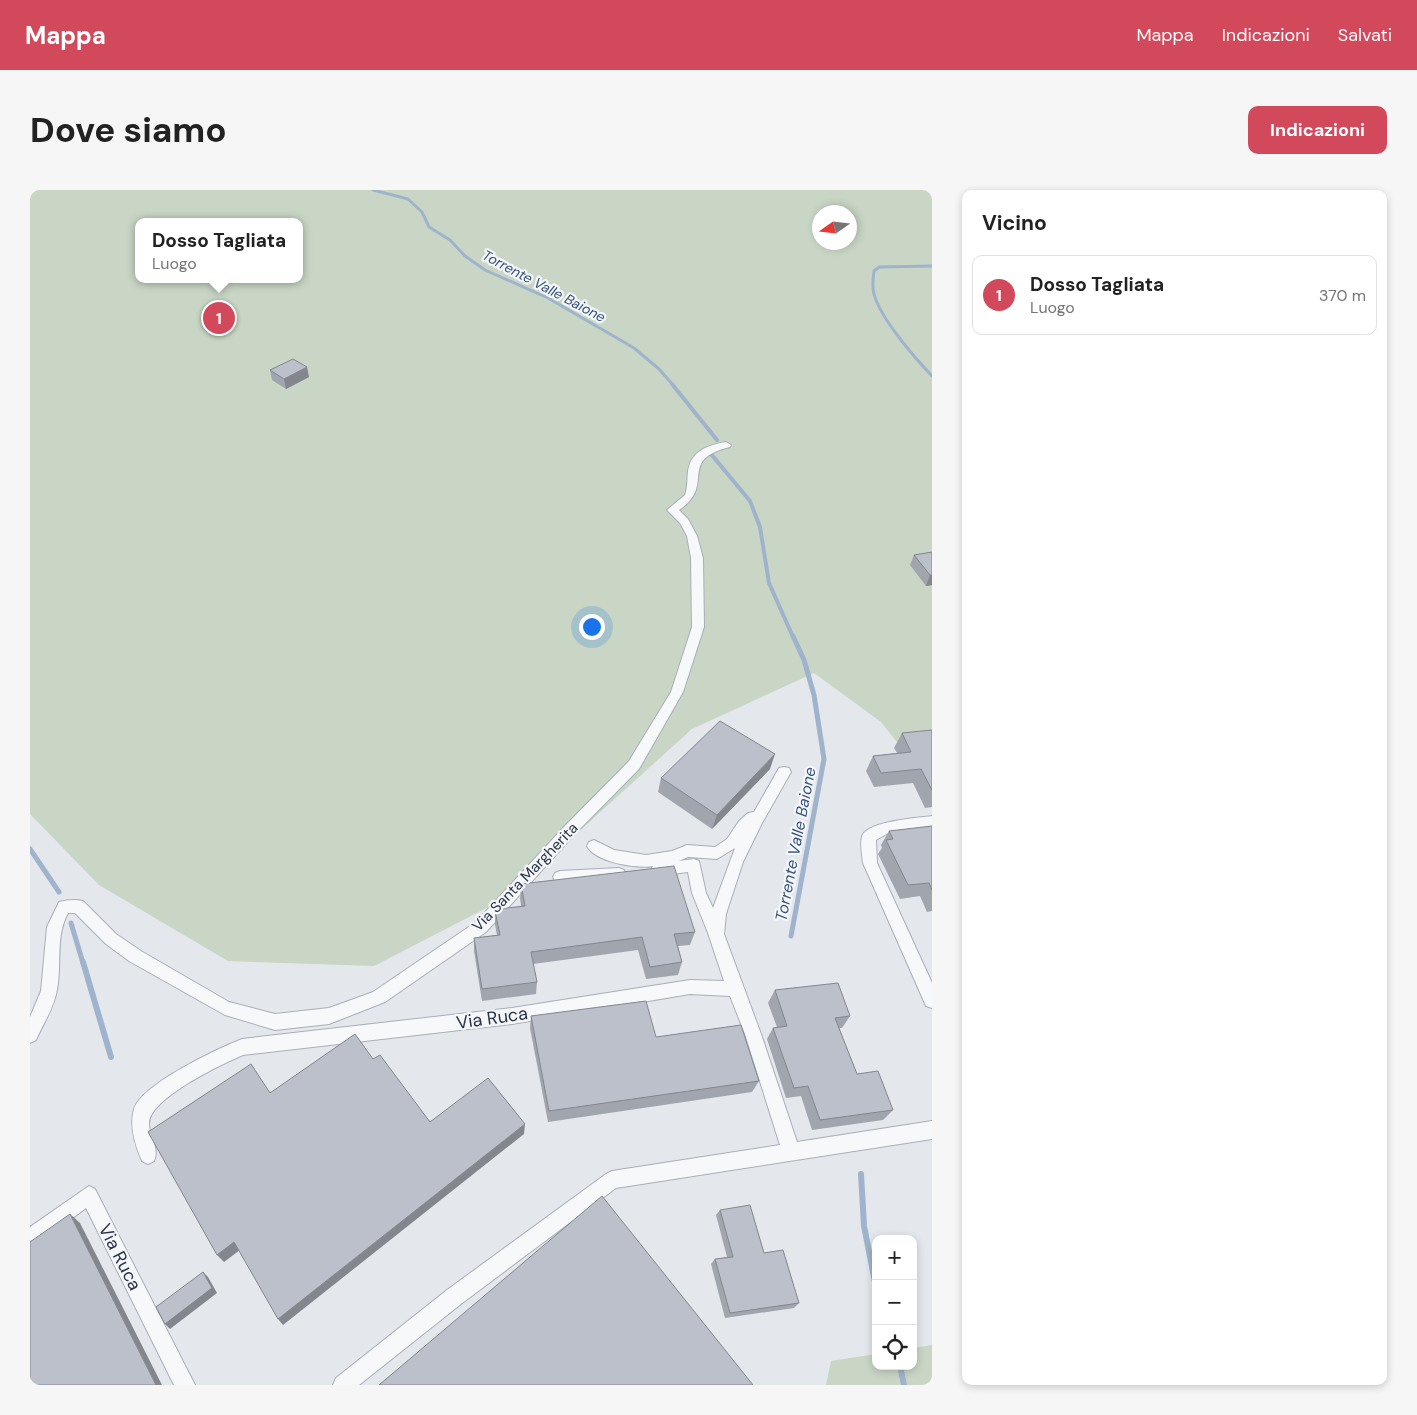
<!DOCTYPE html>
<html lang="it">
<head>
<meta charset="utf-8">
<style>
  :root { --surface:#fff; --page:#f6f6f6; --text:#222; --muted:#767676; --line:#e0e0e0; --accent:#d1495b }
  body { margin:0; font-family:"DM Sans",sans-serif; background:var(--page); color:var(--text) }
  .controls { position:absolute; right:15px; bottom:15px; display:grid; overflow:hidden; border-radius:10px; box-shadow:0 2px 8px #0003 }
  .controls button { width:45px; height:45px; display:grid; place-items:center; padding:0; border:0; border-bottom:1px solid var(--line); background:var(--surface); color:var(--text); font:25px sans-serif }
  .compass { position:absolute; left:782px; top:15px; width:45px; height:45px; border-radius:50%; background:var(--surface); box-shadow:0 2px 8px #0003; rotate:256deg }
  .you { position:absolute; left:561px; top:436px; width:18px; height:18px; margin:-12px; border:4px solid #fff; border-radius:50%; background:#1a73e8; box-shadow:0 0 0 8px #1a73e833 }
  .badge { display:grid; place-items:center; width:32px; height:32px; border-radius:50%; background:var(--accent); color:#fff; font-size:16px; font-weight:700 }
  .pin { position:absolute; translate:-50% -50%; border:2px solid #fff; box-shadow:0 1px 5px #0006 }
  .popup { position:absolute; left:105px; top:28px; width:168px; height:65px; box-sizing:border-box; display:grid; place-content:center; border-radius:10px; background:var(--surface); filter:drop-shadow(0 1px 4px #0005); font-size:16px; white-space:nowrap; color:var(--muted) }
  .popup b { font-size:19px; color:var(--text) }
  .popup::after { content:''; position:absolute; left:50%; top:100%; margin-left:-10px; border:10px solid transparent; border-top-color:var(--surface) }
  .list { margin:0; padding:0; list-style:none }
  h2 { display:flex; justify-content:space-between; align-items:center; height:65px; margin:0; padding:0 20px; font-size:21px }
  h2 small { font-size:16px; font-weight:400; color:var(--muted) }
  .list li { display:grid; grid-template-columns:32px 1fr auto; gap:15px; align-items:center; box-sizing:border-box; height:80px; margin:0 10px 10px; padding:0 10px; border:1px solid var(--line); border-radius:10px }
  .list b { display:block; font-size:19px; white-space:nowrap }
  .list p { margin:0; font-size:16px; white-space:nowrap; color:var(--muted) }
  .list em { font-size:16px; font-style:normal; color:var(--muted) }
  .icon { flex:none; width:28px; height:28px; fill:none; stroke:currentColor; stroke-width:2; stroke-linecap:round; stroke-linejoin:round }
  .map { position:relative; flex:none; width:902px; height:1195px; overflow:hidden; border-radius:10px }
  header { display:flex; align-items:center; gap:30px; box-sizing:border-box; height:70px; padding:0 25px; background:var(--accent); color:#fff }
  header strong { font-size:24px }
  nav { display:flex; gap:28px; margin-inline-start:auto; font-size:18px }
  .intro { display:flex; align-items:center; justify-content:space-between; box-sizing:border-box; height:120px; padding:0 30px }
  h1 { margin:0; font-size:35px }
  .button { padding:12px 22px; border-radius:10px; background:var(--accent); color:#fff; font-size:18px; font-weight:700 }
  main { display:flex; gap:30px; padding:0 30px }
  aside { flex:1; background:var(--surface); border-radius:10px; box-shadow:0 2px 8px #0003 }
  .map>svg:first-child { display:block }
  .green { fill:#c9d6c5; fill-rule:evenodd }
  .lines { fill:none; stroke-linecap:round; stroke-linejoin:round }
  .stream-far3 { stroke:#9fb4cc; stroke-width:3 }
  .stream-far2 { stroke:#9fb4cc; stroke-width:4 }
  .stream-far1 { stroke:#9fb4cc; stroke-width:5 }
  .stream { stroke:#9fb4cc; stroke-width:6 }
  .minor-casing { stroke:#a9aeb7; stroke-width:2 }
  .minor { fill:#f7f8fa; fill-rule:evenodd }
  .wall { fill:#a1a5ae }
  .shaded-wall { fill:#83868d }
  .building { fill:#bbc0ca; stroke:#83868d }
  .labels { text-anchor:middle; stroke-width:4.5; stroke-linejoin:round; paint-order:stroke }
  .far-water-label { font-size:14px; font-style:italic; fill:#34527a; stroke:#f4f6f9 }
  .street-label { font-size:15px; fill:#2b3445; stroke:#f4f6f9 }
  .water-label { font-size:16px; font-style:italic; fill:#34527a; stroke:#f4f6f9 }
  .near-street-label { font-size:18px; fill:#2b3445; stroke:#f4f6f9 }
</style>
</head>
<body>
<header>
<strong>Mappa</strong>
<nav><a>Mappa</a><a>Indicazioni</a><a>Salvati</a></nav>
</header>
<div class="intro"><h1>Dove siamo</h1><a class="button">Indicazioni</a></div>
<main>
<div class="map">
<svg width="902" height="1195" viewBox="0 0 902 1195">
  <rect width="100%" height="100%" fill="#e4e7ec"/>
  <!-- green -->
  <g class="green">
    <path d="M0,0H902V554L871,557L851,532L784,483L662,539L474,709L344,776L198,771L69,695L0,624ZM789,22H819V52H789ZM109,32H269V89H109Z"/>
    <path d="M902,1155V1195H796L801,1171L846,1164V1176H883V1158Z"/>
  </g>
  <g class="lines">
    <!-- stream-far3 -->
    <g class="stream-far3">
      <path d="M343,0L378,9L392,22L399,37L420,50L435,66L455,80L518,108L604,158L629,179L643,195"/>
      <path d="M902,76L849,77L844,81C843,88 842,97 844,104C850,128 885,168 902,186"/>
    </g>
    <!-- stream-far2 -->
    <g class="stream-far2">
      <path d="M642,194L687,250"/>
      <path d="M681,264L720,311L730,337L739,393L763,447"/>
    </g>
    <!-- stream-far1 -->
    <g class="stream-far1">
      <path d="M0,659L29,702"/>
      <path d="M41,733L53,773"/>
      <path d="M761,746L794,569L784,505L774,470L763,446"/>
    </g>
    <!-- stream -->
    <g class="stream">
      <path d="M53,772L81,867"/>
      <path d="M831,984L834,1036L846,1097"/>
      <path d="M870,1176L874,1195"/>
    </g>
    <!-- minor casing -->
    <g class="minor-casing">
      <g id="minor">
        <path d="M696,252L701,255L700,257C646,270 687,295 649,320L658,329L667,346L673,368L674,437L653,502L609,579L542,647L456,742L355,812L299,834L245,840L195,825L99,771L76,754L45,723H38C25,747 32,774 27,800C24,818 13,834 6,850L0,853V827L11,801L17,737L29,712C37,710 45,709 53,711L86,744L111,761L199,812L245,824L299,818L343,802L446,732L532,639L599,571L641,502L662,437L661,368L657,346L650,333L637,320L655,305C658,297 657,289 658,281C661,261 678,255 696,252Z"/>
        <path d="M754,577L759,578L761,582L731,635L713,672L696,724L694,744L731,844L767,952L902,931V949L586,998L431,1114L329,1195H303L306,1188L417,1100L576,984L582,981L750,955L715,844L700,806L660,804L482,834L213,865C192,874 118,909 119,934C119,947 130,958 124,971L118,974L112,971C105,955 99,936 104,919C112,894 187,859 212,849L482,818L660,790L694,791L678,743L662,703L658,682L628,686L623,684L621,680L623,676C606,679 565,672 557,656L559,652L564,650L584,660L616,665L642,661L657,655L685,657L697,649L709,631L718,623L724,622L749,578ZM705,658L683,718L676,703L669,671L664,669L649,671L658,667L687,669Z"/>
        <path d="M902,626V638L860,642L846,650L847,673L902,793V818L896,816L833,673C832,665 830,653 832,646C838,631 888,628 902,626Z"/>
        <path d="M589,678L594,680L596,684L594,688L589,690L530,693L525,691L523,687L525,683L530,681Z"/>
        <path d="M59,996L65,999L165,1195H144L56,1018L7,1055L0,1057V1037Z"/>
      </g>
    </g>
    <!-- minor -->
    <use href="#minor" class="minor"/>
  </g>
  <!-- wall -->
  <g class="wall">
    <path d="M240,180L279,187L256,199L242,190Z"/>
    <path d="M902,362V395L896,396L880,375L884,365Z"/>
    <path d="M902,540V617L895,618L883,593L844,597L836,581L843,566L867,563L864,558L872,543Z"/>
    <path d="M740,579L682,639L628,602L631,588Z"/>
    <path d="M902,636V721L897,722L890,706L870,709L848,664L852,658L851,655L859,641Z"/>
    <path d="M491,694L665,742L660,755L648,756L652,772L648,785L616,789L608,760L503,774L507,792L506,804L452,811L444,761V748L467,745L465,735V721L491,716L490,708Z"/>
    <path d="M745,800L820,826L812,838H809L827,884L863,920L853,930L782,940L771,906L756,908L737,849L743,838L747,837L738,813Z"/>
    <path d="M501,826L626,847L729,891L722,902L518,932L500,838Z"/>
    <path d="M690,1020L734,1063L769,1113L764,1118L695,1128L681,1074L685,1069L697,1067L686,1025Z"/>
  </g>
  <!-- shaded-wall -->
  <g class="shaded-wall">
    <path d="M277,177L279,187L256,199L254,189Z"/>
    <path d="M900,385H902V395L896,396Z"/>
    <path d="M745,564L740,579L682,639L687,625Z"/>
    <path d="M495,934L494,944L253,1135L248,1129Z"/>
    <path d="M40,1024L50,1033L132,1195H126Z"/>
    <path d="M204,1052L210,1060L194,1072L187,1065Z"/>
    <path d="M173,1082L178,1087L187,1103L140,1139L135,1134Z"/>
  </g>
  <!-- building -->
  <g class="building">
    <path d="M263,169L277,177L254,189L240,180Z"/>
    <path d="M902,362V385H900L884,365Z"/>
    <path d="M690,531L745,564L687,625L631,588Z"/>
    <path d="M902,540V600L891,579L851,583L843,566L881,562L872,543Z"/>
    <path d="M902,636V700L899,693L878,695L856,650L863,649L859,641Z"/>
    <path d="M644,676L665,742L644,744L652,772L620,777L612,747L501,762L507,792L452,799L444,748L470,745L465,721L468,719L495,716L491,694Z"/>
    <path d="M808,793L820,826L805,828L827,884L848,881L863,920L790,930L778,896L764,898L743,838L757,836L745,800Z"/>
    <path d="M616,811L626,847L711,835L729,891L519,921L501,826Z"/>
    <path d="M325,844L343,869L350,865L400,932L458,888L495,934L248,1129L204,1052L187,1065L118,942L221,874L240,903Z"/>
    <path d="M572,1006L723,1195H349Z"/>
    <path d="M720,1015L734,1063L753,1060L769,1113L700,1123L685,1069L703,1067L690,1020Z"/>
    <path d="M40,1024L126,1195H0V1052Z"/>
    <path d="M173,1082L182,1098L135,1134L126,1117Z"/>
  </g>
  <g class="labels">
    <!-- far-water labels -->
    <g class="far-water-label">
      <text transform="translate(514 96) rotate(28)" y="5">Torrente Valle Baione</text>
    </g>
    <!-- street labels -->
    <g class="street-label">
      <text transform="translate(495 687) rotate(-46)" y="5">Via Santa Margherita</text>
    </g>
    <!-- water labels -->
    <g class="water-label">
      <text transform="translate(765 654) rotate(-79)" y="6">Torrente Valle Baione</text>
    </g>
    <!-- near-street labels -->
    <g class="near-street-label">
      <text transform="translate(462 828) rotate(-8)" y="6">Via Ruca</text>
      <text transform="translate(90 1067) rotate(63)" y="6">Via Ruca</text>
    </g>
  </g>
</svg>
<div class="controls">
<button>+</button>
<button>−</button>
<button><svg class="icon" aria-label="locate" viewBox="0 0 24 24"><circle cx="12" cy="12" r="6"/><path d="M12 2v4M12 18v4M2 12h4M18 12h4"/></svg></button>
</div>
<svg class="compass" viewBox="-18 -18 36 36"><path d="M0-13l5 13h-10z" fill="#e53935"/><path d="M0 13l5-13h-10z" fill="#767676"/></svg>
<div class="you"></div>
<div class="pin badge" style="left:189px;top:128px">1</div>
<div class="popup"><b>Dosso Tagliata</b>Luogo</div>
</div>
<aside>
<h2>Vicino<small></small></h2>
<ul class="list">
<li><span class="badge">1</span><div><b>Dosso Tagliata</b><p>Luogo</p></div><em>370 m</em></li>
</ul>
</aside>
</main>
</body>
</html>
